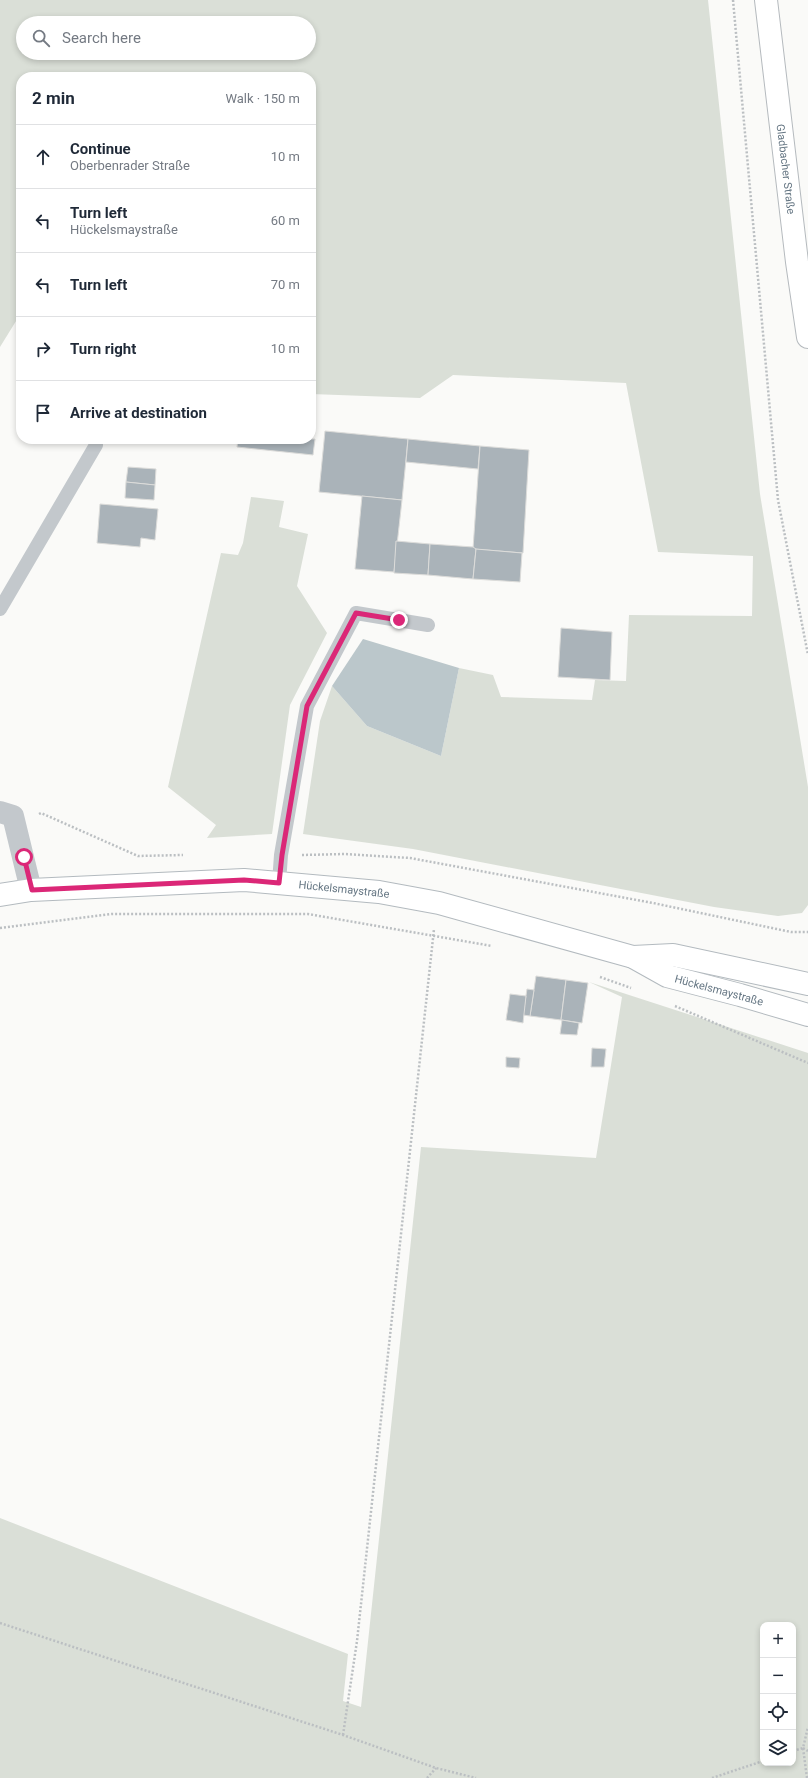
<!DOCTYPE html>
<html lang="en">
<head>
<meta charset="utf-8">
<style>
  :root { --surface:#fff; --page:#f6f6f7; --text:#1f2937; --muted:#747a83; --line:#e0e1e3 }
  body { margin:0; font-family:Roboto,sans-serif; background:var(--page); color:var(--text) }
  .controls { position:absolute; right:12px; bottom:12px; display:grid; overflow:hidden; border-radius:8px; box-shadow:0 2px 6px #0003 }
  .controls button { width:36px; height:36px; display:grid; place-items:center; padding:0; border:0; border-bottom:1px solid var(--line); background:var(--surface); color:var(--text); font:20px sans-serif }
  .stop { position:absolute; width:12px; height:12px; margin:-9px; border:3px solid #db2777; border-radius:50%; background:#fff }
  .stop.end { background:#db2777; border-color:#fff; box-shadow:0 1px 4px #0008 }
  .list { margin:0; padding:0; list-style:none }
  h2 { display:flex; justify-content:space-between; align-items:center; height:52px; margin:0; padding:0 16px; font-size:17px }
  h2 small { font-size:13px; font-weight:400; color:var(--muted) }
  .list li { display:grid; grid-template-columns:26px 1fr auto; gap:12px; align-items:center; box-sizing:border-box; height:64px; padding:0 16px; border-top:1px solid var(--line) }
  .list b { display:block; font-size:15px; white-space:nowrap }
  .list p { margin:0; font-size:13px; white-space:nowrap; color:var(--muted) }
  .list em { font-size:13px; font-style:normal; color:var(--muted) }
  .icon { flex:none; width:22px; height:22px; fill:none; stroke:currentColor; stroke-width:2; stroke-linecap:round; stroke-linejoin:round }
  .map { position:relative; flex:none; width:808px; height:1778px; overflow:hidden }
  .search { position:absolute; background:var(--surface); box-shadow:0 2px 6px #0003; left:16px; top:16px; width:300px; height:44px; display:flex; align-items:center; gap:10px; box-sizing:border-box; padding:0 14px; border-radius:22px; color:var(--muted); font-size:15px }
  .panel { position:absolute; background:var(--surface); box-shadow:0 2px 6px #0003; left:16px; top:72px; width:300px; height:372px; border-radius:16px }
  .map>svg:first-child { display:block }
  .green { fill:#dadfd7; fill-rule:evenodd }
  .water { fill:#bbc7cb }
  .building { fill:#aab3b9; stroke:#dcdcda }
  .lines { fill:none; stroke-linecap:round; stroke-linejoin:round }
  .secondary-casing { stroke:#b3babf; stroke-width:24 }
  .primary-casing { stroke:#b5babe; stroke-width:24 }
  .path { stroke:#bbbfc2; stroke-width:2.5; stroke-dasharray:2 2; stroke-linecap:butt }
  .lane { stroke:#c3c8cc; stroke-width:14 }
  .street { stroke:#c3c8cc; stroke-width:22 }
  .secondary { stroke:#fff; stroke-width:22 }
  .primary { stroke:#fff; stroke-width:22 }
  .route { stroke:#db2777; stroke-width:5 }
  .labels { text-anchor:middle; stroke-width:4; stroke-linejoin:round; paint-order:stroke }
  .street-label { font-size:11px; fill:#657683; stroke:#fff }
</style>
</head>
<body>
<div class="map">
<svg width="808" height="1778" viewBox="0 0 808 1778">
  <rect width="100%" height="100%" fill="#fafaf8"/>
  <!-- green -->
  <g class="green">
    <path d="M0,0H708L760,494L808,787V905L802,913L778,916L714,907L413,849L303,834L320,721L332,686L367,726L441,756L459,668L493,675L501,697L592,700L595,680L626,681L629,615L752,616L753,556L658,552L626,383L453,375L420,398L311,394V77H21V313L0,347ZM23,23H309V53H23Z"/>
    <path d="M251,497L284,501L279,527L308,534L297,586L327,633L290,705L272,834L207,838L216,825L168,787L221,553L238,555L243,543Z"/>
    <path d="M589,982L808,1053V1778H0V1518L348,1654L343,1701L361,1707L421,1147L596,1158L622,997ZM763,1625H793V1763H763Z"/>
  </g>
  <!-- water -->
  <path class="water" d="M363,639L459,668L441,756L367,726L332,686Z"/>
  <!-- building -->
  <g class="building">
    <path d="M325,431L408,439L402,500L319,492Z"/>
    <path d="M238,439H315L313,455L237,447Z"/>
    <path d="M408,439L480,446L478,469L406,462Z"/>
    <path d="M480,446L529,450L523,553L473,549Z"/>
    <path d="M128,467L156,469L155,485L126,482Z"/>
    <path d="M126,482L155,485L154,500L125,498Z"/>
    <path d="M362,496L402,500L394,572L355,569Z"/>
    <path d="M100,504L158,509L155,540L141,538L140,547L97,543Z"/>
    <path d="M396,541L430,544L428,575L394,573Z"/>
    <path d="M430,544L473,547L476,549L473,579L428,575Z"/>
    <path d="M476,549L522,553L520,582L473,579Z"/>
    <path d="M561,628L612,632L610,680L558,677Z"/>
    <path d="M536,976L566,980L561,1020L530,1016Z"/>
    <path d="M566,980L588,983L582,1023L561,1020Z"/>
    <path d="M527,989L534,990L530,1016L523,1015Z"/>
    <path d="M510,994L526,996L523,1023L506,1020Z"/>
    <path d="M562,1020L579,1023L577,1035L560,1034Z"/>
    <path d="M592,1048L606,1049L604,1067H591Z"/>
    <path d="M506,1057L520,1058L519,1068L506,1067Z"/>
  </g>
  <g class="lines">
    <!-- secondary casing -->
    <g class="secondary-casing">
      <g id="secondary">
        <path d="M0,895L31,890L244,880L379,892L439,903L633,957L667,976L740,995L808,1015"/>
        <path d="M633,957L673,955L808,984"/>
      </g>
    </g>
    <!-- primary casing -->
    <g class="primary-casing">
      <path id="primary" d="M766,0L797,262L808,337"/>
    </g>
    <!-- path -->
    <g class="path">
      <path d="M733,0L778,500L808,655"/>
      <path d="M39,814L41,813L138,856L183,855"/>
      <path d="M302,855L345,854L410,858L653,903L791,932H808"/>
      <path d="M0,928L112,914H308L492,946"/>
      <path d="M600,977L631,988"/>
      <path d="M675,1006L808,1063"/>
      <path d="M0,1623L343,1735L436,1768L476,1778"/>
      <path d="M343,1735L357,1641L434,929"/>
      <path d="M803,1748L808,1751"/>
      <path d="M793,1751L803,1748"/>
      <path d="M427,1778L436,1768"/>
      <path d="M712,1778L763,1761"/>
      <path d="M807,1778L803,1748L808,1727"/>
    </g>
    <!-- lane -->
    <g class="lane">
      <path d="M0,609L96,445"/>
      <path d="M279,883L281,855L307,706L356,613L428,625"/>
    </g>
    <!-- street -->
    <path class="street" d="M0,812L13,816L31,890"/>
    <!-- secondary -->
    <use href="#secondary" class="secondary"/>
    <!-- primary -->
    <use href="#primary" class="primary"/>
  </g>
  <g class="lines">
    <!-- route -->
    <path class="route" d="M24,857L32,890L244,880L279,883L282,855L307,706L356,613L399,620"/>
  </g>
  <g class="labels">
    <!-- street labels -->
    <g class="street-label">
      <text transform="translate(786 169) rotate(83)" y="4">Gladbacher Straße</text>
      <text transform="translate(344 889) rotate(6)" y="4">Hückelsmaystraße</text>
      <text transform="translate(719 990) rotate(15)" y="4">Hückelsmaystraße</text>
    </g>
  </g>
</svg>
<div class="controls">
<button>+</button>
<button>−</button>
<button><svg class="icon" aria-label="locate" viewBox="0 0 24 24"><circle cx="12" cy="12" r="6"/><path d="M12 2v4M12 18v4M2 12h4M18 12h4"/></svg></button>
<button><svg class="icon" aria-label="layers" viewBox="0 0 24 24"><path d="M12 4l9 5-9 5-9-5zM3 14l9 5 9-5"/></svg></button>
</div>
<div class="stop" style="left:24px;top:857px"></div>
<div class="stop end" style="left:399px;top:620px"></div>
<div class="search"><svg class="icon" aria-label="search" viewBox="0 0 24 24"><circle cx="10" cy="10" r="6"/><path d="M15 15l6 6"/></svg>Search here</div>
<section class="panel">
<h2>2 min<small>Walk · 150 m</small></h2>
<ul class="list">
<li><svg class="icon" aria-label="ahead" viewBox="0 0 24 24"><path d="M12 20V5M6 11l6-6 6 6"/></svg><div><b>Continue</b><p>Oberbenrader Straße</p></div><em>10 m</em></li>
<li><svg class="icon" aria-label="left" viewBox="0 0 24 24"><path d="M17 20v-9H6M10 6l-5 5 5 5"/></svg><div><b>Turn left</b><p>Hückelsmaystraße</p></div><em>60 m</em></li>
<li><svg class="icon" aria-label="left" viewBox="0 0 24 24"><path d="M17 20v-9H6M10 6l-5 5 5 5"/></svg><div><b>Turn left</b></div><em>70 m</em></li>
<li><svg class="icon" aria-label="right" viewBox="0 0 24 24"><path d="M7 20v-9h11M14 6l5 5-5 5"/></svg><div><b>Turn right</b></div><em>10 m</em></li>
<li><svg class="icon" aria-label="arrive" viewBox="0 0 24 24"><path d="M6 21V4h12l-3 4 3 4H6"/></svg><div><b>Arrive at destination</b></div></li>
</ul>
</section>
</div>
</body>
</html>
